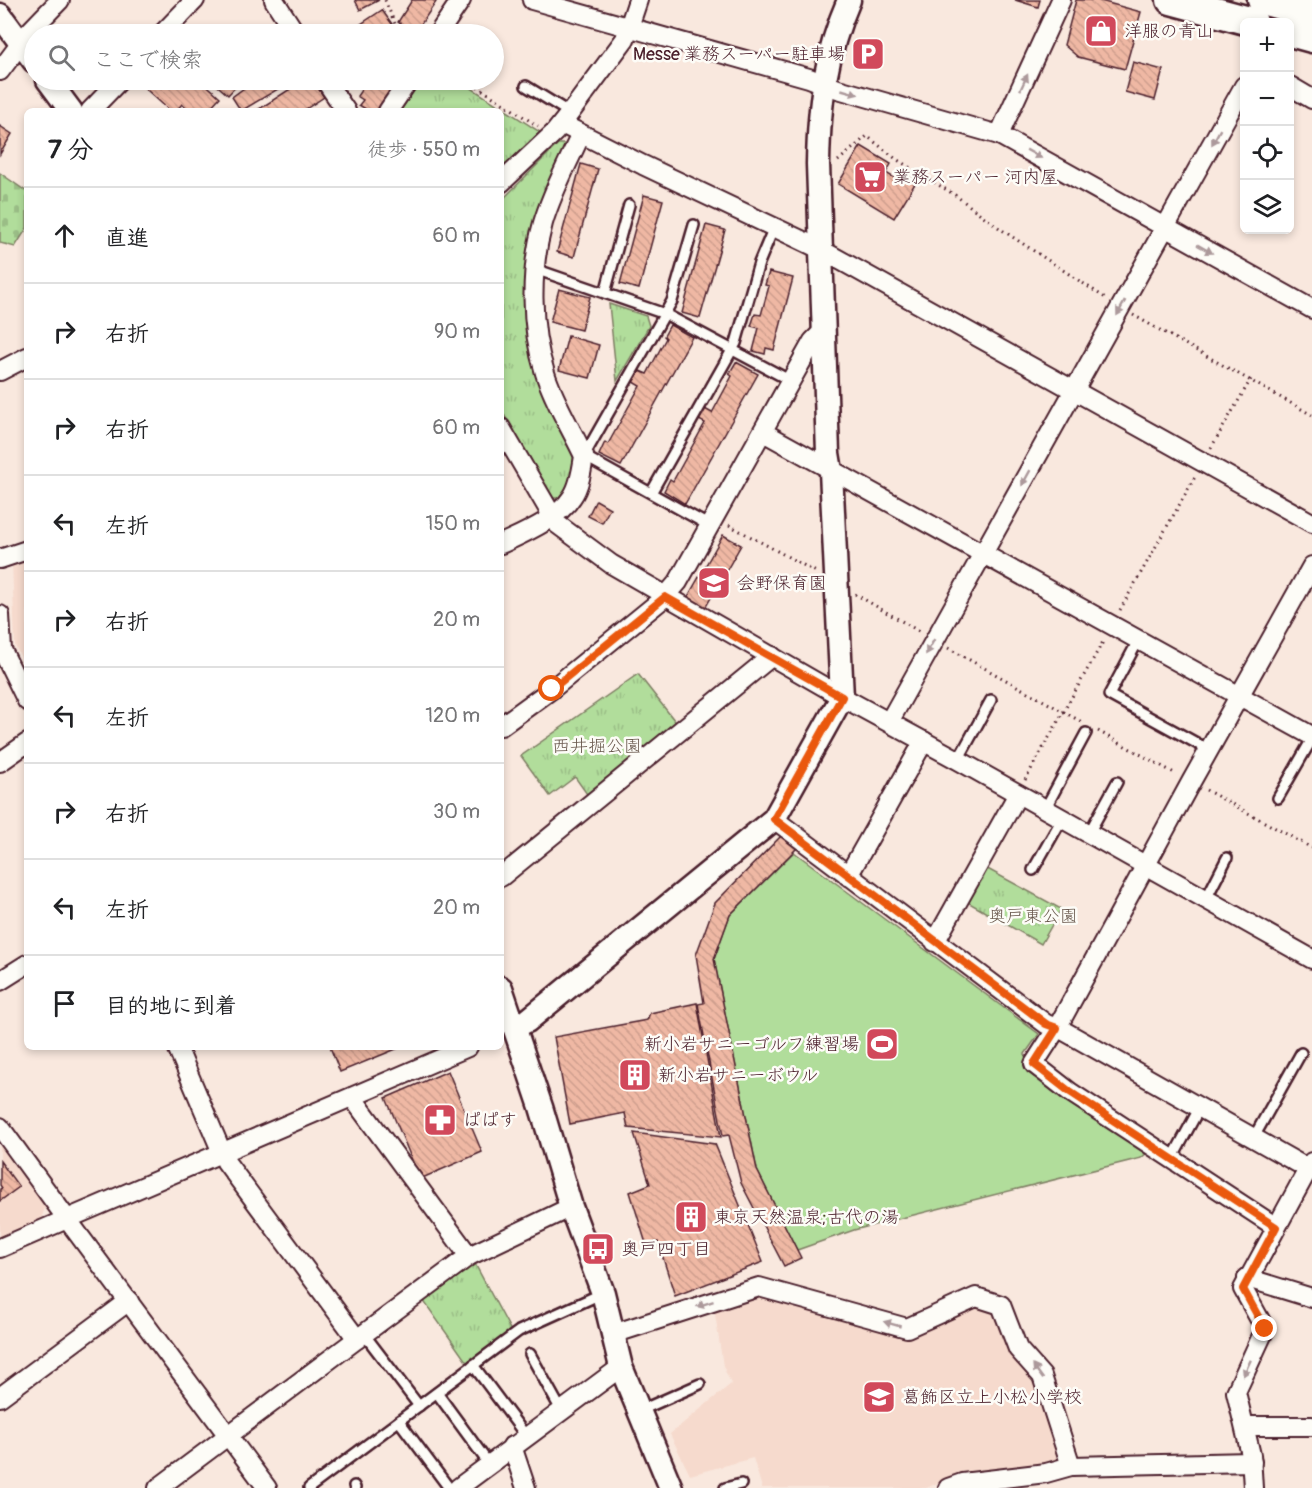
<!DOCTYPE html>
<html lang="ja">
<head>
<meta charset="utf-8">
<style>
  :root { --surface:#fff; --page:#f2f2f2; --text:#202124; --muted:#757577; --line:#e0e0e0 }
  body { margin:0; font-family:Pangolin,"Klee One",sans-serif; background:var(--page); color:var(--text) }
  .controls { position:absolute; right:18px; top:18px; display:grid; overflow:hidden; border-radius:9px; box-shadow:0 3px 9px #0003 }
  .controls button { width:54px; height:54px; display:grid; place-items:center; padding:0; border:0; border-bottom:2px solid var(--line); background:var(--surface); color:var(--text); font:30px sans-serif }
  .stop { position:absolute; width:18px; height:18px; margin:-14px; border:4px solid #ea580c; border-radius:50%; background:#fff }
  .stop.end { background:#ea580c; border-color:#fff; box-shadow:0 2px 6px #0008 }
  .list { margin:0; padding:0; list-style:none }
  h2 { display:flex; justify-content:space-between; align-items:center; height:78px; margin:0; padding:0 24px; font-size:26px }
  h2 small { font-size:20px; font-weight:400; color:var(--muted) }
  .list li { display:grid; grid-template-columns:39px 1fr auto; gap:18px; align-items:center; box-sizing:border-box; height:96px; padding:0 24px; border-top:2px solid var(--line) }
  .list b { display:block; font-size:22px; white-space:nowrap }
  .list em { font-size:20px; font-style:normal; color:var(--muted) }
  .icon { flex:none; width:33px; height:33px; fill:none; stroke:currentColor; stroke-width:2; stroke-linecap:round; stroke-linejoin:round }
  .map { position:relative; flex:none; width:1312px; height:1488px; overflow:hidden }
  .search { position:absolute; background:var(--surface); box-shadow:0 3px 9px #0003; left:24px; top:24px; width:480px; height:66px; display:flex; align-items:center; gap:15px; box-sizing:border-box; padding:0 21px; border-radius:33px; color:var(--muted); font-size:22px }
  .panel { position:absolute; background:var(--surface); box-shadow:0 3px 9px #0003; left:24px; top:108px; width:480px; height:942px; border-radius:9px }
  .map>svg:first-child { display:block }
  .built { fill:#f6dacd }
  .grass { fill:url(#grass-tufts); stroke:#7e7e63; stroke-width:1.5 }
  .cemetery { fill:url(#cemetery-stones); stroke:#7e7e63; stroke-width:1.5 }
  .garden { fill:#b1dd9b; stroke:#7e7e63; stroke-width:1.5 }
  .building { fill:url(#building-back-hatch); stroke:#4a1f2b; stroke-width:1.5 }
  .lines { fill:none; stroke-linecap:round; stroke-linejoin:round }
  .service-casing { stroke:#4a1f2b; stroke-width:14 }
  .minor-casing { stroke:#4a1f2b; stroke-width:22 }
  .tertiary-casing { stroke:#4a1f2b; stroke-width:27 }
  .primary-casing { stroke:#4a1f2b; stroke-width:33 }
  .path { stroke:#4a1f2b; stroke-width:3; stroke-dasharray:1.5 4.5; stroke-linecap:butt }
  .service { stroke:#fdfcf7; stroke-width:9 }
  .minor { stroke:#fdfcf7; stroke-width:18 }
  .tertiary { stroke:#fdfcf7; stroke-width:22 }
  .primary { stroke:#fdfcf7; stroke-width:28 }
  .oneway { fill:#ac999b }
  .route { stroke:#ea580c; stroke-width:8 }
  .labels { text-anchor:middle; stroke-width:5; stroke-linejoin:round; paint-order:stroke }
  .poi-label { font-size:18px; fill:#4a1f2b; stroke:#fdfcf7; text-anchor:start }
  .park-label { font-size:18px; fill:#69584d; stroke:#fdfcf7 }
</style>
</head>
<body>
<div class="map">
<svg width="1312" height="1488" viewBox="0 0 1312 1488">
  <defs>
    <pattern id="grass-tufts" width="24" height="20" patternUnits="userSpaceOnUse" patternTransform="scale(1.5)"><rect width="24" height="20" fill="#b1dd9b"/><path d="M3 7l-1-3M5 7V3M7 7l1-3M15 17l-1-3M17 17v-4M19 17l1-3" fill="none" stroke="#9abd86"/></pattern>
    <pattern id="cemetery-stones" width="16" height="16" patternUnits="userSpaceOnUse" patternTransform="scale(1.5)"><rect width="16" height="16" fill="#b1dd9b"/><path d="M2 7V4a2 2 0 0 1 4 0v3zM10 15v-3a2 2 0 0 1 4 0v3z" fill="#9abd86"/></pattern>
    <pattern id="building-back-hatch" width="6" height="6" patternUnits="userSpaceOnUse" patternTransform="scale(1.5)"><rect width="6" height="6" fill="#efb8a4"/><path d="M-1 5l2 2M0 0l6 6M5-1l2 2" fill="none" stroke="#ce9e8d"/></pattern>
  </defs>
  <rect width="100%" height="100%" fill="#f9e8de"/>
  <filter id="ink" filterUnits="userSpaceOnUse"><feTurbulence type="fractalNoise" baseFrequency=".0167" numOctaves="2"/><feDisplacementMap in="SourceGraphic" scale="12" xChannelSelector="R" yChannelSelector="G"/><feConvolveMatrix kernelMatrix="1 2 1 2 8 2 1 2 1" color-interpolation-filters="sRGB"/></filter>
  <g filter="url(#ink)">
    <!-- built -->
    <g class="built">
      <path d="M27,555V668L15,646L12,560Z"/>
      <path d="M0,1140L46,1205L41,1219L0,1237Z"/>
      <path d="M757,1291L907,1333L973,1303L997,1308L1034,1377L1062,1458L1057,1464L1046,1467L955,1476L926,1488H762L753,1458L690,1475L670,1434L731,1384L723,1366L714,1307Z"/>
    </g>
    <!-- grass -->
    <g class="grass">
      <path d="M421,80H459L540,132L501,169V111H400Z"/>
      <path d="M558,144H564L566,148L527,292L573,451C575,469 571,482 561,498H550L501,409V201Z"/>
      <path d="M609,304L646,316L649,326L617,381Z"/>
      <path d="M638,674L678,725L589,797L575,777L550,796L521,756Z"/>
      <path d="M982,866L1061,909L1041,944L964,900Z"/>
      <path d="M474,1262L511,1331L468,1364L423,1300Z"/>
    </g>
    <!-- cemetery -->
    <path class="cemetery" d="M0,173L27,192V228L15,247L0,243Z"/>
    <!-- garden -->
    <path class="garden" d="M794,852L1039,1034L1025,1054L1027,1072L1148,1152L1141,1158L854,1230L797,1250L757,1170L714,959L730,915Z"/>
    <!-- building -->
    <g class="building">
      <path d="M355,0H379L360,10Z"/>
      <path d="M412,0H433L436,2L415,33L398,22Z"/>
      <path d="M1015,0H1040L1038,7Z"/>
      <path d="M1076,0H1097L1141,12L1125,69L1078,57L1064,45Z"/>
      <path d="M382,10L397,31L393,34H355L352,30Z"/>
      <path d="M1133,62L1163,70L1155,100L1125,92Z"/>
      <path d="M136,80H201L220,97L207,111H189L182,104L176,111H170Z"/>
      <path d="M211,80H242L228,95Z"/>
      <path d="M255,80V81L258,80H293L241,111L232,97Z"/>
      <path d="M304,80H313L324,97L306,109L307,111H256Z"/>
      <path d="M368,80H399L379,111H369L359,105L363,100L357,96Z"/>
      <path d="M0,126L12,134L0,154Z"/>
      <path d="M861,146L891,164L886,173L896,179L901,172L916,182L894,218L838,184Z"/>
      <path d="M581,164L598,169L574,257L557,252Z"/>
      <path d="M644,195L663,200L639,289L620,284Z"/>
      <path d="M706,225L725,230L700,318L682,313Z"/>
      <path d="M769,272L793,278L774,350L766,348L765,354L753,351L759,328L751,326L755,314L761,315L769,286L765,285Z"/>
      <path d="M559,289L590,297L581,330L550,322Z"/>
      <path d="M670,325L692,337L621,466L599,455L605,442L608,444L640,386L633,382L640,371L647,374L666,338L664,336Z"/>
      <path d="M568,336L599,345L590,378L559,370Z"/>
      <path d="M736,362L758,374L685,504L664,491L670,479L673,481L705,423L699,420L705,409L712,413L732,376L729,374Z"/>
      <path d="M596,500L610,508L602,523L588,516Z"/>
      <path d="M723,535L741,545L704,610L686,600Z"/>
      <path d="M783,834L798,847L730,915L714,959L757,1170L801,1258L784,1266L741,1183L729,1135L723,1136L698,1004L704,1003L696,955L715,903Z"/>
      <path d="M697,1003L721,1137L628,1128L625,1113L570,1124L554,1037L647,1020L650,1013Z"/>
      <path d="M330,1047H401L340,1072Z"/>
      <path d="M448,1071L482,1152L420,1179L386,1098Z"/>
      <path d="M634,1133L715,1144L763,1262L675,1296L658,1242L647,1247L630,1192L650,1184Z"/>
      <path d="M0,1161L19,1187L0,1201V1189L2,1188L0,1185Z"/>
    </g>
    <g class="lines">
      <!-- service casing -->
      <g class="service-casing">
        <g id="service">
          <path d="M526,86L570,113"/>
          <path d="M694,225L672,301L584,456L710,526"/>
          <path d="M535,269L665,314L791,381"/>
          <path d="M605,293L629,205"/>
          <path d="M651,493L736,343L759,263L774,227"/>
          <path d="M1138,641L1109,695L1209,750"/>
          <path d="M958,760L991,700"/>
          <path d="M1278,798L1312,739"/>
          <path d="M1045,809L1086,733"/>
          <path d="M1089,833L1117,782"/>
          <path d="M1033,870L1062,819"/>
          <path d="M1206,899L1227,858"/>
          <path d="M1254,1137L1301,1053"/>
          <path d="M1172,1159L1200,1107"/>
          <path d="M364,1334L419,1406"/>
          <path d="M530,1354L561,1410"/>
          <path d="M473,1365L526,1436"/>
          <path d="M437,1393L489,1464"/>
          <path d="M639,1411L700,1384"/>
          <path d="M399,1421L449,1488"/>
          <path d="M354,1486L355,1488"/>
          <path d="M309,1488L519,1331L603,1293"/>
          <path d="M725,1488L741,1484"/>
        </g>
      </g>
      <!-- minor casing -->
      <g class="minor-casing">
        <g id="minor">
          <path d="M274,0L296,34"/>
          <path d="M532,0L809,78L838,89L999,135L1312,309"/>
          <path d="M162,34L195,0"/>
          <path d="M438,34L461,0"/>
          <path d="M0,71L30,31L60,0"/>
          <path d="M325,80L346,111"/>
          <path d="M1290,86L1312,99"/>
          <path d="M90,111L120,80"/>
          <path d="M388,111L409,80"/>
          <path d="M562,124L643,165L820,249L1312,523"/>
          <path d="M999,135L1061,0"/>
          <path d="M501,183L555,132L570,113L625,39L638,0"/>
          <path d="M0,371L27,357"/>
          <path d="M501,428L557,524L611,564L842,697L958,760L1312,959"/>
          <path d="M763,432L1312,736"/>
          <path d="M501,544C524,533 558,519 572,497C580,486 582,469 584,456C571,428 554,402 545,373C530,326 530,270 543,223C552,192 568,163 581,134"/>
          <path d="M0,559L27,550"/>
          <path d="M0,615L2,650L27,701"/>
          <path d="M889,722L1244,86"/>
          <path d="M501,726L552,689L665,597L678,582L813,341L824,330"/>
          <path d="M0,762L27,743"/>
          <path d="M774,819L1046,1024L1064,1031L1312,1171"/>
          <path d="M848,876L924,741"/>
          <path d="M501,877L772,656"/>
          <path d="M935,942L1018,794"/>
          <path d="M0,981L27,964"/>
          <path d="M177,1047L226,1162L357,1339L469,1256L352,1097"/>
          <path d="M0,1127L67,1219L0,1248"/>
          <path d="M1276,1227L1070,1092L1034,1064L1057,1028L1191,782L1312,566"/>
          <path d="M469,1256L571,1207"/>
          <path d="M1247,1278L1312,1298"/>
          <path d="M613,1334L759,1287L907,1328L976,1297L1001,1305L1018,1349L1042,1376L1071,1466"/>
          <path d="M0,1397L129,1301"/>
          <path d="M1245,1426H1312"/>
          <path d="M512,1446L526,1488"/>
          <path d="M158,1488L357,1339"/>
          <path d="M267,1488L67,1219L468,1047"/>
          <path d="M458,1488L621,1367"/>
          <path d="M948,1488L962,1483L1046,1473L1071,1466L1252,1462"/>
          <path d="M1253,1488L1251,1455L1236,1392L1265,1329L1243,1289L1312,1162"/>
        </g>
      </g>
      <!-- tertiary casing -->
      <g class="tertiary-casing">
        <g id="tertiary">
          <path d="M0,15L34,61"/>
          <path d="M48,80L71,111"/>
          <path d="M501,988L541,1107L571,1207L603,1293L621,1367L671,1488"/>
          <path d="M515,1027L527,1021L774,819L842,697L831,471L828,453L818,164C819,105 825,55 849,0"/>
        </g>
      </g>
      <!-- primary casing -->
      <g class="primary-casing">
        <g id="primary">
          <path d="M1171,0L1253,22"/>
          <path d="M1262,0L1312,14"/>
          <path d="M1290,32L1312,38"/>
        </g>
      </g>
      <!-- path -->
      <g class="path">
        <path d="M385,0L395,24L404,34"/>
        <path d="M467,80L538,126"/>
        <path d="M838,161L867,136L896,159L955,195L1002,230L1107,299"/>
        <path d="M1133,315L1312,415"/>
        <path d="M1211,448L1251,379"/>
        <path d="M729,525L818,573"/>
        <path d="M855,594L922,633"/>
        <path d="M1120,610L1195,477"/>
        <path d="M948,648L1082,722"/>
        <path d="M1098,731L1176,774"/>
        <path d="M1025,780L1104,640"/>
        <path d="M1206,790L1312,848"/>
      </g>
      <!-- service -->
      <use href="#service" class="service"/>
      <!-- minor -->
      <use href="#minor" class="minor"/>
      <!-- tertiary -->
      <use href="#tertiary" class="tertiary"/>
      <!-- primary -->
      <use href="#primary" class="primary"/>
    </g>
    <!-- one-way arrows -->
    <defs><path id="oneway-solid" d="M-6-.8H1V-3.2L6.5 0L1 3.2V.8H-6Z" transform="scale(1.5)"/></defs>
    <g class="oneway">
      <use href="#oneway-solid" transform="translate(1024 82) rotate(-65)"/>
      <use href="#oneway-solid" transform="translate(850 92) rotate(16)"/>
      <use href="#oneway-solid" transform="translate(1216 137) rotate(119)"/>
      <use href="#oneway-solid" transform="translate(1034 154) rotate(29)"/>
      <use href="#oneway-solid" transform="translate(1205 249) rotate(29)"/>
      <use href="#oneway-solid" transform="translate(1121 308) rotate(119)"/>
      <use href="#oneway-solid" transform="translate(1026 478) rotate(119)"/>
      <use href="#oneway-solid" transform="translate(930 647) rotate(119)"/>
      <use href="#oneway-solid" transform="translate(705 1304) rotate(162)"/>
      <use href="#oneway-solid" transform="translate(892 1324) rotate(-164)"/>
      <use href="#oneway-solid" transform="translate(1247 1368) rotate(115)"/>
      <use href="#oneway-solid" transform="translate(1038 1372) rotate(-126)"/>
    </g>
  </g>
  <g class="lines" filter="url(#ink)">
    <!-- route -->
    <path class="route" d="M552,689L665,597L842,697L774,819L1046,1024L1057,1028L1034,1064L1070,1092L1276,1227L1243,1289L1265,1329"/>
  </g>
  <!-- icons -->
  <defs>
    <g id="shop-square" transform="scale(1.725)"><rect x="-9" y="-9" width="18" height="18" rx="4" fill="#d1495b" stroke="#fdfcf7"/><path d="M-5-2.5h2.3a2.7 3.5 0 0 1 5.4 0H5L5.5 6h-11ZM-1.5-2.5h3a1.5 2.3 0 0 0-3 0Z" fill="#fff"/></g>
    <g id="parking-square" transform="scale(1.725)"><rect x="-9" y="-9" width="18" height="18" rx="4" fill="#d1495b" stroke="#fdfcf7"/><path d="M-3.5-5.5H1a3.5 3.5 0 0 1 0 7H-1V5.5H-3.5ZM-1-3.4V-.6H.8a1.4 1.4 0 0 0 0-2.8Z" fill="#fff"/></g>
    <g id="supermarket-square" transform="scale(1.725)"><rect x="-9" y="-9" width="18" height="18" rx="4" fill="#d1495b" stroke="#fdfcf7"/><path d="M-6-5.5h2.5l.6 2H6L4.5 2H-2.5L-4.4-4H-6ZM-1.5 3.2a1.3 1.3 0 1 0 .1 0ZM3 3.2a1.3 1.3 0 1 0 .1 0Z" fill="#fff"/></g>
    <g id="school-square" transform="scale(1.725)"><rect x="-9" y="-9" width="18" height="18" rx="4" fill="#d1495b" stroke="#fdfcf7"/><path d="M0-5L7-2L0 1L-7-2ZM-4 1L0 2.5L4 1V4Q0 6-4 4Z" fill="#fff"/></g>
    <g id="stadium-square" transform="scale(1.725)"><rect x="-9" y="-9" width="18" height="18" rx="4" fill="#d1495b" stroke="#fdfcf7"/><path d="M0-5a6.5 5 0 1 0 0 10a6.5 5 0 1 0 0-10ZM-3.5-1.8h7v3.6h-7Z" fill="#fff"/></g>
    <g id="building-square" transform="scale(1.725)"><rect x="-9" y="-9" width="18" height="18" rx="4" fill="#d1495b" stroke="#fdfcf7"/><path d="M-4-6H4V6H1V3H-1V6H-4ZM-2.5-4.3h1.7v1.8h-1.7ZM.8-4.3h1.7v1.8H.8ZM-2.5-1h1.7V.8h-1.7ZM.8-1h1.7V.8H.8Z" fill="#fff"/></g>
    <g id="pharmacy-square" transform="scale(1.725)"><rect x="-9" y="-9" width="18" height="18" rx="4" fill="#d1495b" stroke="#fdfcf7"/><path d="M-2-6h4v4h4v4h-4v4h-4v-4h-4v-4h4Z" fill="#fff"/></g>
    <g id="bus-square" transform="scale(1.725)"><rect x="-9" y="-9" width="18" height="18" rx="4" fill="#d1495b" stroke="#fdfcf7"/><path d="M-5-6H5V4H4V6H2V4H-2V6H-4V4H-5ZM-3.5-4V0h7V-4ZM-3.5 1.2v1.5H-2V1.2ZM2 1.2v1.5H3.5V1.2Z" fill="#fff"/></g>
  </defs>
  <g fill-rule="evenodd">
    <use href="#shop-square" x="1101" y="31"/>
    <use href="#parking-square" x="868" y="54"/>
    <use href="#supermarket-square" x="870" y="177"/>
    <use href="#school-square" x="714" y="583"/>
    <use href="#stadium-square" x="882" y="1044"/>
    <use href="#building-square" x="635" y="1075"/>
    <use href="#pharmacy-square" x="440" y="1120"/>
    <use href="#building-square" x="691" y="1217"/>
    <use href="#bus-square" x="598" y="1249"/>
    <use href="#school-square" x="879" y="1397"/>
  </g>
  <g class="labels">
    <!-- poi labels -->
    <g class="poi-label">
      <text x="1124" y="37">洋服の青山</text>
      <text x="845" y="60" text-anchor="end">Messe 業務スーパー駐車場</text>
      <text x="893" y="183">業務スーパー 河内屋</text>
      <text x="737" y="589">会野保育園</text>
      <text x="859" y="1050" text-anchor="end">新小岩サニーゴルフ練習場</text>
      <text x="658" y="1081">新小岩サニーボウル</text>
      <text x="463" y="1126">ぱぱす</text>
      <text x="714" y="1223">東京天然温泉;古代の湯</text>
      <text x="621" y="1255">奥戸四丁目</text>
      <text x="902" y="1403">葛飾区立上小松小学校</text>
    </g>
    <!-- park labels -->
    <g class="park-label">
      <text x="597" y="752">西井掘公園</text>
      <text x="1033" y="922">奥戸東公園</text>
    </g>
  </g>
</svg>
<div class="controls">
<button>+</button>
<button>−</button>
<button><svg class="icon" aria-label="locate" viewBox="0 0 24 24"><circle cx="12" cy="12" r="6"/><path d="M12 2v4M12 18v4M2 12h4M18 12h4"/></svg></button>
<button><svg class="icon" aria-label="layers" viewBox="0 0 24 24"><path d="M12 4l9 5-9 5-9-5zM3 14l9 5 9-5"/></svg></button>
</div>
<div class="stop" style="left:552px;top:689px"></div>
<div class="stop end" style="left:1265px;top:1329px"></div>
<div class="search"><svg class="icon" aria-label="search" viewBox="0 0 24 24"><circle cx="10" cy="10" r="6"/><path d="M15 15l6 6"/></svg>ここで検索</div>
<section class="panel">
<h2>7 分<small>徒歩 · 550 m</small></h2>
<ul class="list">
<li><svg class="icon" aria-label="ahead" viewBox="0 0 24 24"><path d="M12 20V5M6 11l6-6 6 6"/></svg><div><b>直進</b></div><em>60 m</em></li>
<li><svg class="icon" aria-label="right" viewBox="0 0 24 24"><path d="M7 20v-9h11M14 6l5 5-5 5"/></svg><div><b>右折</b></div><em>90 m</em></li>
<li><svg class="icon" aria-label="right" viewBox="0 0 24 24"><path d="M7 20v-9h11M14 6l5 5-5 5"/></svg><div><b>右折</b></div><em>60 m</em></li>
<li><svg class="icon" aria-label="left" viewBox="0 0 24 24"><path d="M17 20v-9H6M10 6l-5 5 5 5"/></svg><div><b>左折</b></div><em>150 m</em></li>
<li><svg class="icon" aria-label="right" viewBox="0 0 24 24"><path d="M7 20v-9h11M14 6l5 5-5 5"/></svg><div><b>右折</b></div><em>20 m</em></li>
<li><svg class="icon" aria-label="left" viewBox="0 0 24 24"><path d="M17 20v-9H6M10 6l-5 5 5 5"/></svg><div><b>左折</b></div><em>120 m</em></li>
<li><svg class="icon" aria-label="right" viewBox="0 0 24 24"><path d="M7 20v-9h11M14 6l5 5-5 5"/></svg><div><b>右折</b></div><em>30 m</em></li>
<li><svg class="icon" aria-label="left" viewBox="0 0 24 24"><path d="M17 20v-9H6M10 6l-5 5 5 5"/></svg><div><b>左折</b></div><em>20 m</em></li>
<li><svg class="icon" aria-label="arrive" viewBox="0 0 24 24"><path d="M6 21V4h12l-3 4 3 4H6"/></svg><div><b>目的地に到着</b></div></li>
</ul>
</section>
</div>
</body>
</html>
